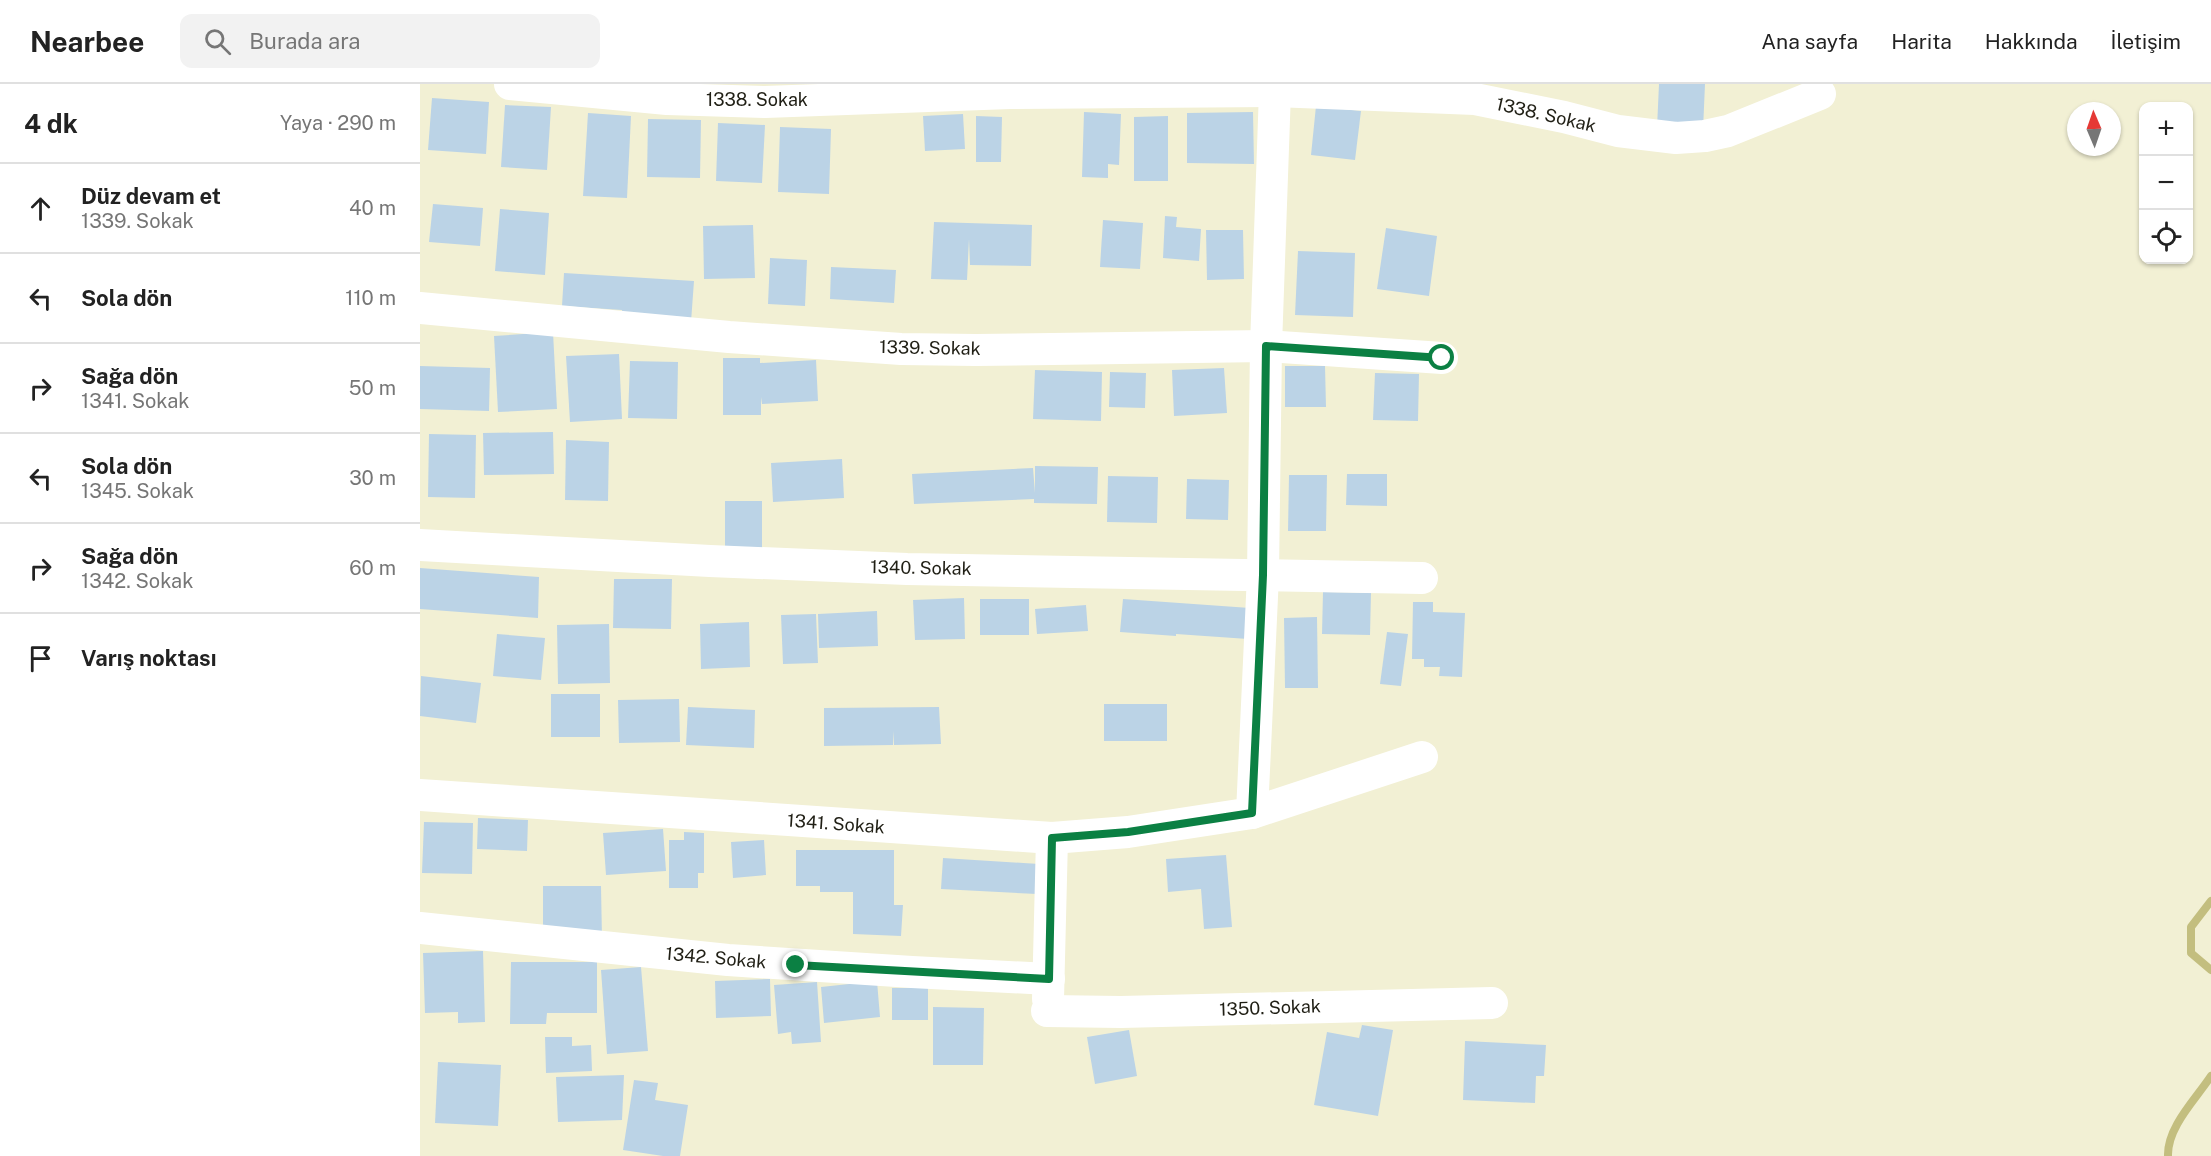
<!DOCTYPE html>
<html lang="tr">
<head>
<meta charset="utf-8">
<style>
  :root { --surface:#fff; --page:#f2f2f2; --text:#222; --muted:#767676; --line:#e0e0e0 }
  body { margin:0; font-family:"Public Sans",sans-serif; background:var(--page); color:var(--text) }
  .controls { position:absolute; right:18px; top:18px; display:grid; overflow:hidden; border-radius:12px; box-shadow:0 2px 4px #0004 }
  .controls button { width:54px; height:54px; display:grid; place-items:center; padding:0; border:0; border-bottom:2px solid var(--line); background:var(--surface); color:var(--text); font:30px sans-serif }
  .compass { position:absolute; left:1647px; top:18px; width:54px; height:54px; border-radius:50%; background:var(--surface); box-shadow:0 2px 4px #0004; rotate:358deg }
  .stop { position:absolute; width:18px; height:18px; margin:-14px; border:4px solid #0b8043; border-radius:50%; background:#fff }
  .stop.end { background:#0b8043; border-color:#fff; box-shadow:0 2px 6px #0008 }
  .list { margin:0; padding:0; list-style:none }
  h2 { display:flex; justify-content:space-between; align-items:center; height:78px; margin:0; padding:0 24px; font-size:26px }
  h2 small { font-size:20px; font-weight:400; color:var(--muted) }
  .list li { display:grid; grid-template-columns:39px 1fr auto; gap:18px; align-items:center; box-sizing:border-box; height:90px; padding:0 24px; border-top:2px solid var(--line) }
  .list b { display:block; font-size:22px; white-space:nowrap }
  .list p { margin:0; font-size:20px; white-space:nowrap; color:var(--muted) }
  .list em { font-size:20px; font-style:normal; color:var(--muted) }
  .icon { flex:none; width:33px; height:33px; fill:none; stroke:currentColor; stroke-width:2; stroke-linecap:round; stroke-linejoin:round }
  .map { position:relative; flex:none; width:1791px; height:1072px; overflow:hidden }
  header { display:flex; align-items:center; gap:36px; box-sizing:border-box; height:84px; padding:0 30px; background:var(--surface); border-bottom:2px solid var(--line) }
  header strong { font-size:28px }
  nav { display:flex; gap:33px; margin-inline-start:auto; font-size:21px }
  .search { width:420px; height:54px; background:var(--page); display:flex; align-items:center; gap:15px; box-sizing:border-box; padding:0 21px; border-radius:12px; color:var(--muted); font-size:22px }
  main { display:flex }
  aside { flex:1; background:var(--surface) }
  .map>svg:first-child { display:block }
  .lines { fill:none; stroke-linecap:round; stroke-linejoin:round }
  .stream { stroke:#c3be7f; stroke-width:8 }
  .building { fill:#bbd3e6 }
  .minor { stroke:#fff; stroke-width:32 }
  .route { stroke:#0b8043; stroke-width:8 }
  .labels { text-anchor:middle; stroke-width:6; stroke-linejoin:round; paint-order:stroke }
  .street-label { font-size:18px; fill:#201f15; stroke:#fff }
</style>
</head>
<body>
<header>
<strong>Nearbee</strong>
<div class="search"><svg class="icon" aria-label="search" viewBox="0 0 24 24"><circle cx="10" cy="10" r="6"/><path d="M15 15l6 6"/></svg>Burada ara</div>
<nav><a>Ana sayfa</a><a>Harita</a><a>Hakkında</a><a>İletişim</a></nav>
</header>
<main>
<aside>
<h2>4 dk<small>Yaya · 290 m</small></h2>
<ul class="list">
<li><svg class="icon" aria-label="ahead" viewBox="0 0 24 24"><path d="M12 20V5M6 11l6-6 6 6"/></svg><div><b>Düz devam et</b><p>1339. Sokak</p></div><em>40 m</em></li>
<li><svg class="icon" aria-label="left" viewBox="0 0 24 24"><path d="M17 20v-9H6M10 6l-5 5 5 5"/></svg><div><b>Sola dön</b></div><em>110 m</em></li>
<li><svg class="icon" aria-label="right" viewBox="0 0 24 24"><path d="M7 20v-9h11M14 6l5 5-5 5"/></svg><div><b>Sağa dön</b><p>1341. Sokak</p></div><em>50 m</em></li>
<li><svg class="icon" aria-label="left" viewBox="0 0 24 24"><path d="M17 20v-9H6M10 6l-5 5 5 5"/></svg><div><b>Sola dön</b><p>1345. Sokak</p></div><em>30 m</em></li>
<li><svg class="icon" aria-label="right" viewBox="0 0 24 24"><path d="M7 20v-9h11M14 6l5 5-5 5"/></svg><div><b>Sağa dön</b><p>1342. Sokak</p></div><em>60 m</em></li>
<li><svg class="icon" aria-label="arrive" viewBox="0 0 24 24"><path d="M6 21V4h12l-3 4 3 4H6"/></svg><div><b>Varış noktası</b></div></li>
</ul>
</aside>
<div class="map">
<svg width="1791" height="1072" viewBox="0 0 1791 1072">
  <rect width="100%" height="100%" fill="#f2f0d4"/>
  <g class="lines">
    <!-- stream -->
    <g class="stream">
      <path d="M1791,817L1771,843V869L1791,886"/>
      <path d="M1748,1072C1747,1043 1776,1015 1791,992"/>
    </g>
  </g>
  <!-- building -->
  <g class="building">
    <path d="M1239,0H1285L1283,46L1237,44Z"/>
    <path d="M12,14L69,18L66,70L8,66Z"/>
    <path d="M85,21L131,23L127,86L81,83Z"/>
    <path d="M896,22L941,27L935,76L891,71Z"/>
    <path d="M664,28L701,30L699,81L688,80V94L662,93Z"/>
    <path d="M833,28L834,80L767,79V29Z"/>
    <path d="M168,29L211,32L207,114L163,112Z"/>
    <path d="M543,30L545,65L505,67L503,32Z"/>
    <path d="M556,32L582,33L581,78H556Z"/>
    <path d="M748,32V97H714V33Z"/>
    <path d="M228,35L281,36L280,94L227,93Z"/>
    <path d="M298,39L345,41L342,99L296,97Z"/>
    <path d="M360,43L411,45L409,110L358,108Z"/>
    <path d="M13,120L63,124L60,162L9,158Z"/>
    <path d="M80,125L129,129L125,191L75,187Z"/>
    <path d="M745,132L757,133L756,143L781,145L779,177L743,174Z"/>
    <path d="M683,136L723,139L720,185L680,183Z"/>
    <path d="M514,138L612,141L611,182L550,181L549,155L547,196L511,195Z"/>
    <path d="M333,141L335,194L284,195L283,142Z"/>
    <path d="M966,144L1017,152L1009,212L957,205Z"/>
    <path d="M786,146H823L824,195L787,196Z"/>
    <path d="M878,167L935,169L933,233L875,231Z"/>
    <path d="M350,174L387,176L385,222L348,220Z"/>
    <path d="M411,183L476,186L474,219L410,215Z"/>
    <path d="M144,189L274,197L271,238L202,233V226L142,222Z"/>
    <path d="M133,248L137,325L78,328L74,252Z"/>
    <path d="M199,270L202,335L150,338L146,272Z"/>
    <path d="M303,274H340V279L396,276L398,317L342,320L341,313V331H303Z"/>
    <path d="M210,277L258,278L257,335L208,334Z"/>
    <path d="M0,282L70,284L69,327L0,325Z"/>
    <path d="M865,282H905L906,323H865Z"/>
    <path d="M804,284L807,329L754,332L752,286Z"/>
    <path d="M615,286L682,288L681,337L613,335Z"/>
    <path d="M690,288L726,289L725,324L689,323Z"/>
    <path d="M955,289L999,290L998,337L953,336Z"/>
    <path d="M133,348L134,390L64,391L63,349Z"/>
    <path d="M9,350L56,351L55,414L8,413Z"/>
    <path d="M146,356L189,358L188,417L145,416Z"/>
    <path d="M422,375L424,414L353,418L351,379Z"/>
    <path d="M615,382L678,383L677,420L614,419V415L494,420L492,390L613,384L615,409Z"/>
    <path d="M927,390H967V422L926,421Z"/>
    <path d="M869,391H907L906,447H868Z"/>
    <path d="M688,392L738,393L737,439L687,438Z"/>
    <path d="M767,395L809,396L808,436L766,435Z"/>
    <rect x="305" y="417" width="37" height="49"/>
    <path d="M0,484L119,493L118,534L0,525Z"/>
    <path d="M194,495H252L251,545L193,544Z"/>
    <path d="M903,508L951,509L950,551L902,550Z"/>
    <path d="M544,514L545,555L495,556L493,516Z"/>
    <rect x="560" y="515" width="49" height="36"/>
    <path d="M703,515L830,524L828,555L756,550V552L700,548Z"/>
    <path d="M993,518H1013V528L1045,529L1042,593L1019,592L1020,583H1004V575H992Z"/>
    <path d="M666,521L668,547L617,550L615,525Z"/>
    <path d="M457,527L458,562L399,564L398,530Z"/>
    <path d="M396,530L398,579L363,580L361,531Z"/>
    <path d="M897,533L898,604H865L864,534Z"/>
    <path d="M329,538L330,583L281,585L280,540Z"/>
    <path d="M189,540L190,599L138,600L137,541Z"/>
    <path d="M967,548L988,550L981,602L960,600Z"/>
    <path d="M77,550L125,554L121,596L73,592Z"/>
    <path d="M1,592L61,599L56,639L0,632Z"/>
    <rect x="131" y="610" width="49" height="43"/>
    <path d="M259,615L260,658L199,659L198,616Z"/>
    <rect x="684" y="620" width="63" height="37"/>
    <path d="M268,623L335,626L334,664L266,661Z"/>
    <path d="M519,623L521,660L474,661V647L473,661L404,662V624Z"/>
    <path d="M58,734L108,736L107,767L57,765Z"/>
    <path d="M4,738L53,739L52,790L2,789Z"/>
    <path d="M243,745L246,787L186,791L183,749Z"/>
    <path d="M264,748L284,749V789H278V804H249V756H264Z"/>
    <path d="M344,756L346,791L313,794L311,758Z"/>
    <path d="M376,766H474V821H483L481,852L433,850V808H400V802H376Z"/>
    <path d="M806,771L812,843L784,845L781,805L748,808L746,775Z"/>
    <path d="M523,774L619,780L617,810L521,805Z"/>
    <path d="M123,802H181L182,855L123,849Z"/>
    <path d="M63,867L65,938L38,939V928L5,929L3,869Z"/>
    <path d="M91,878H177V929H127L126,940H90Z"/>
    <path d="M221,883L228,967L187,970L181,886Z"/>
    <path d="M350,895L351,932L296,934L295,897Z"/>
    <path d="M457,897L460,933L404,939L401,903Z"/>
    <path d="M397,898L401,958L372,960L371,948L358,950L354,901Z"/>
    <rect x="472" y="904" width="36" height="32"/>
    <path d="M513,923L564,924L563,981H513Z"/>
    <path d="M942,941L973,946L958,1032L894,1021L907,948L939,954Z"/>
    <path d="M709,946L717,992L675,1000L667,953Z"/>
    <path d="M125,953H152V962L171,961L172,987L126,989Z"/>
    <path d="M1045,957L1126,961L1124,992H1116L1115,1019L1043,1016Z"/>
    <path d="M18,978L81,981L78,1042L15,1039Z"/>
    <path d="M204,991L202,1036L138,1038L136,993Z"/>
    <path d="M214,996L238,999L235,1016L268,1021L260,1072H243L203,1066Z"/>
  </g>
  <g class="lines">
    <!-- minor -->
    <g class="minor">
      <path d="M90,0L247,15L345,18L590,9L855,7L1055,15L1144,33L1198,47L1256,54L1285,52L1308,47L1400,10"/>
      <path d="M0,224L309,253L481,265L556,266L846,262L1022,274"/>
      <path d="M0,461L290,477L487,485L1002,494"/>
      <path d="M0,711L632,754L708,748L832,729L1002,673"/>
      <path d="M832,729L843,491L846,262L855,7"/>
      <path d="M0,844L308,876L492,888L629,895"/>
      <path d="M628,915L632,754"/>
      <path d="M627,927L701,928L1072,919"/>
    </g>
  </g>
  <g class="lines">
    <!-- route -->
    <path class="route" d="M376,881L629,895L632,754L708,748L832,729L843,491L846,262L1022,274"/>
  </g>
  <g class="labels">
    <!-- street labels -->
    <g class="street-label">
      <text x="337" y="22">1338. Sokak</text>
      <text transform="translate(1126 31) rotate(13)" y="6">1338. Sokak</text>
      <text transform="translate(510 264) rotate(1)" y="6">1339. Sokak</text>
      <text transform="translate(501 484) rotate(1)" y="6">1340. Sokak</text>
      <text transform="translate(416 740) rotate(4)" y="6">1341. Sokak</text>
      <text transform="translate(296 874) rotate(5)" y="6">1342. Sokak</text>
      <text transform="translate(850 924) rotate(-2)" y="6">1350. Sokak</text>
    </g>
  </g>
</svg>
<div class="controls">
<button>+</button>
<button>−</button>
<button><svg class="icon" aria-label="locate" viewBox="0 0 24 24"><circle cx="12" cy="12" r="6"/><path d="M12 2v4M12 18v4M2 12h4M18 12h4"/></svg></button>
</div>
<svg class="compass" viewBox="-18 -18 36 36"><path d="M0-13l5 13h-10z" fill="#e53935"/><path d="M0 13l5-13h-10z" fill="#767676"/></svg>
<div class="stop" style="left:1022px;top:274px"></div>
<div class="stop end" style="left:376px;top:881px"></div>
</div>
</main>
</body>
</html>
